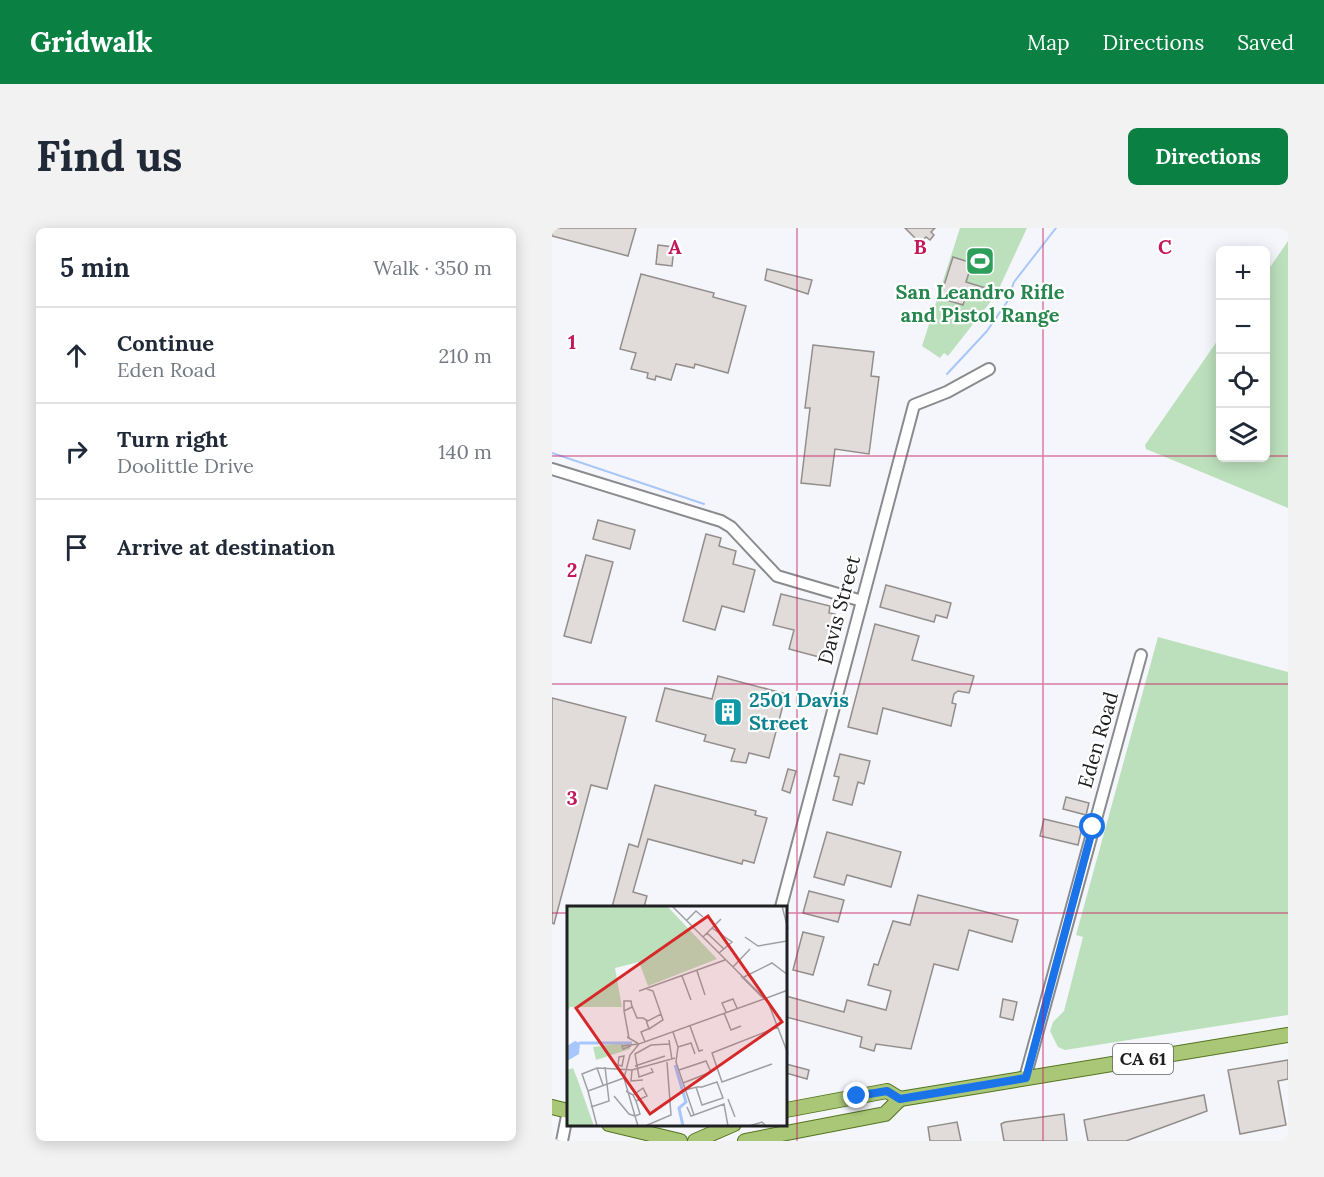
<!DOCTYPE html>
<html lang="en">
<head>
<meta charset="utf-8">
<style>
  :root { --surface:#fff; --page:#f2f2f3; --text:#1f2937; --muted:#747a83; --line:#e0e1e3; --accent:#0b8043 }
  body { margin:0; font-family:Lora,serif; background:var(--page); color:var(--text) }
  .controls { position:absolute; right:18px; top:18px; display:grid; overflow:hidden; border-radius:9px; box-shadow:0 3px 15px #0003 }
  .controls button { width:54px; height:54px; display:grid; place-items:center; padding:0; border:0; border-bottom:2px solid var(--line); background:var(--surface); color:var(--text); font:30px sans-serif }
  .stop { position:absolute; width:18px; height:18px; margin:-14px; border:4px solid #1a73e8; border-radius:50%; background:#fff }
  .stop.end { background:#1a73e8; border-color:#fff; box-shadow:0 2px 6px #0008 }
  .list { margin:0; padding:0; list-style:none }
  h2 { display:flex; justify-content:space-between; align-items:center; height:78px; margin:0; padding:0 24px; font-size:26px }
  h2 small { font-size:20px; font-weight:400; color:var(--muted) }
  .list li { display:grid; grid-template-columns:39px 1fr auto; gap:18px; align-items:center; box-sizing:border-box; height:96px; padding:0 24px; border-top:2px solid var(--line) }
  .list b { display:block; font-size:22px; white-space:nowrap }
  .list p { margin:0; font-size:20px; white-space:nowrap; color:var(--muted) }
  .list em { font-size:20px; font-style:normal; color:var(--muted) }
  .icon { flex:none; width:33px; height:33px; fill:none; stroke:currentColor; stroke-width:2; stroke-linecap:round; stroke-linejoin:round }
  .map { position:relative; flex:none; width:736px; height:913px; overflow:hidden; border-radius:9px }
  header { display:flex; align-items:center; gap:36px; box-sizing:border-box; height:84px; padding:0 30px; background:var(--accent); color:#fff }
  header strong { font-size:28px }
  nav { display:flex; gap:33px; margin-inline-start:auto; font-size:21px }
  .intro { display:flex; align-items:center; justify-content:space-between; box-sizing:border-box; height:144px; padding:0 36px }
  h1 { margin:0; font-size:42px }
  .button { padding:15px 27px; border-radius:9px; background:var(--accent); color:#fff; font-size:21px; font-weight:700 }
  main { display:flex; gap:36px; padding:0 36px }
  aside { flex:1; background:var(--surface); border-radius:9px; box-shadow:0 3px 15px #0003 }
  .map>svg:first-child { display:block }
  .green { fill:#bde0bc }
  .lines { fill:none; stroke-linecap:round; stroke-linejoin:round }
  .stream { stroke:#a7c6fb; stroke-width:2 }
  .building { fill:#e1dbda; stroke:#938e8c; stroke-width:1.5 }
  .minor-casing { stroke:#8a8b8f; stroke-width:14 }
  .major-casing { stroke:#54741e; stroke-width:16 }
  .minor { stroke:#fff; stroke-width:10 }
  .major { stroke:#a9c777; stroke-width:14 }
  .route { stroke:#1a73e8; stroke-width:8 }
  .grid { fill:none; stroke:#c2185b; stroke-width:1.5; stroke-opacity:0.55 }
  .labels { text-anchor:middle; stroke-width:4.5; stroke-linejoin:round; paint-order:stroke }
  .shield { fill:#fff; stroke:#636364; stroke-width:1.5 }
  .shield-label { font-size:18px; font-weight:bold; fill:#202022 }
  .leisure-label { font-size:20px; font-weight:bold; fill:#27864d; stroke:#fff }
  .street-label { font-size:20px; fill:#202022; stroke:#fff }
  .culture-label { font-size:20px; font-weight:bold; fill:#0d838f; stroke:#fff; text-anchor:start }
  .inset-river { fill:none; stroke:#a7c6fb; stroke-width:3 }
  .inset-road { fill:none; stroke:#a0a0a4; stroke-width:1.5 }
  .view { fill:#d62828; fill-opacity:0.15; stroke:#d62828; stroke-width:3 }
  .inset-edge { fill:none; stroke:#202022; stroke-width:3 }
  .grid-label { font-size:20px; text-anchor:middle; font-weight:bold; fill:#c2185b; stroke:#fff; stroke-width:4.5; stroke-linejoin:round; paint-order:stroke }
</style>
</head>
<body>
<header>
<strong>Gridwalk</strong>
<nav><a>Map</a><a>Directions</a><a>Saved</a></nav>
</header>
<div class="intro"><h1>Find us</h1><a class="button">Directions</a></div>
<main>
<aside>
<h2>5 min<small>Walk · 350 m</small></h2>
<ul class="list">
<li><svg class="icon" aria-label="ahead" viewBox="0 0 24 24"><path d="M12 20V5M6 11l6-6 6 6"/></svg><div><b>Continue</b><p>Eden Road</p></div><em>210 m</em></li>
<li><svg class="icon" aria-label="right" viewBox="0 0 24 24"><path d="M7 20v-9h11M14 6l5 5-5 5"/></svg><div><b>Turn right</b><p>Doolittle Drive</p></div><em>140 m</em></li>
<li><svg class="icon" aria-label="arrive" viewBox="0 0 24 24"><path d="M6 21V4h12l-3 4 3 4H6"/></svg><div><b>Arrive at destination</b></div></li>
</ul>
</aside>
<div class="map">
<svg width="736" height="913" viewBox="0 0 736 913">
  <rect width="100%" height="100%" fill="#f5f6fb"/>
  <!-- green -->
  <g class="green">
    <path d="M408,0H475L444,67L396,128L392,125L388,130L370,118Z"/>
    <path d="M736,13V280L594,221L593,217L668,109V230H714V45Z"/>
    <path d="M606,409L736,444V787L513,822L506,819L498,803L501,794L512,783L531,709L524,707Z"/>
  </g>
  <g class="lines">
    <!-- stream -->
    <g class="stream">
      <path d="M395,146L435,103L455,74L462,54L504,0"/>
      <path d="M0,225L152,276"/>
    </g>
  </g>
  <!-- building -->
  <g class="building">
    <path d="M0,0H84L76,28L0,8Z"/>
    <path d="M353,0H383L379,4L382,7L378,12L374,9L368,15Z"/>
    <path d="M106,17L122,19L120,38L104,36Z"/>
    <path d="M401,29L420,35L414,54L440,62L437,71L415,64L411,77L388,70Z"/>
    <path d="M215,41L260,52L256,66L213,52Z"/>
    <path d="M89,46L162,65L161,69L194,78L176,145L143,136L142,140L124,136L119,152L104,148L103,152L95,150L96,145L79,141L84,125L68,121Z"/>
    <path d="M261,117L322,124L319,148L327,149L317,226L283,221L278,258L249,255L258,180H253Z"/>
    <path d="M46,292L83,302L78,321L41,311Z"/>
    <path d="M154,306L169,310L167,318L184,323L181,336L203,342L192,384L170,378L163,402L131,393Z"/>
    <path d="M34,327L61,334L39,415L12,408Z"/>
    <path d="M334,357L399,375L395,390L384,387L382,394L328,379Z"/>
    <path d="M229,366L278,378L277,385L283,386L271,430L237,421L242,402L221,397Z"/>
    <path d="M323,396L367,408L360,432L422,448L417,465L406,463L402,466L400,475L404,476L399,498L331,480L325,506L296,499Z"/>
    <path d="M166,448L234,466L217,530L197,525L194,535L179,533L183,521L152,513L154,507L104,493L113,460L160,471Z"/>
    <path d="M0,470L74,489L55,561L39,557L2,696L0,695Z"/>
    <path d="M288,526L318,533L312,556L306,554L300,577L281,572L287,549L282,548Z"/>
    <path d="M236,541L244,543L238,565L230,562Z"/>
    <path d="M103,557L204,583L203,587L215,590L202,635L191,632L190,636L96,611L81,664L95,668L92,679H60L77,616L86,619Z"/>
    <path d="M514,569L537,575L534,587L511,581Z"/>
    <path d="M492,591L530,600L526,617L488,608Z"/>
    <path d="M275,604L349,624L339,659L295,647L292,657L262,649Z"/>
    <path d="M257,663L292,672L286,694L251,685Z"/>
    <path d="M366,667L466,692L460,714L417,702L406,742L382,736L359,821L324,816L322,823L308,819L310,809L234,789V768L292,784L295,772L334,782L339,763L316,757L322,736L326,737L341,693L358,697Z"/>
    <path d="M251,704L272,709L261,747L241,742Z"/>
    <path d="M451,771L465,774L461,792L448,789Z"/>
    <path d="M736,832V851L726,853L734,897L688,906L676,842Z"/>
    <path d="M234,836L257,842L255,851L234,845Z"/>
    <path d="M652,867L655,883L574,913H536L532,892Z"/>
    <path d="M512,886L515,913H452L449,896L453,894Z"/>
    <path d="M405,894L409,913H378L376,899Z"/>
  </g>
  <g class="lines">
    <!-- minor casing -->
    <g class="minor-casing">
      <g id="minor">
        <path d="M0,241L169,293L179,299L225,348L310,373"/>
        <path d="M229,679L362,177L395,164L437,141"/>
        <path d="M473,850L589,427"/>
        <path d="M10,913L16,883"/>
      </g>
    </g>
    <!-- major casing -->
    <g class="major-casing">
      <g id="major">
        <path d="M0,879L16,883"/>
        <path d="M234,882L335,863L348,871L736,807"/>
        <path d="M57,896L128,913"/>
        <path d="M143,913L182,896"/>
        <path d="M193,913L333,886L348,871"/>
      </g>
    </g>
    <!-- minor -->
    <use href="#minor" class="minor"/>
    <!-- major -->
    <use href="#major" class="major"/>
  </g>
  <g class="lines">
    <!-- route -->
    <path class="route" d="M305,868L335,863L348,871L474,850L541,599"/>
  </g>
  <!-- grid -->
  <path class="grid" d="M245,0V913M491,0V913M0,228H668M714,228H736M0,456H736M0,685H16M234,685H736"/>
  <!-- icons -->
  <defs>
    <g id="stadium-square" transform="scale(1.5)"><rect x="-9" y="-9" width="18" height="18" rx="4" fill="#2e9e5b" stroke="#fff"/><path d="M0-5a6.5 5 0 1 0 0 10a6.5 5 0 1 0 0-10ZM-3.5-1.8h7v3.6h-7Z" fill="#fff"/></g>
    <g id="building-square" transform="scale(1.5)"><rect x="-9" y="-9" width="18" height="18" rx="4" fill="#0f9aa8" stroke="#fff"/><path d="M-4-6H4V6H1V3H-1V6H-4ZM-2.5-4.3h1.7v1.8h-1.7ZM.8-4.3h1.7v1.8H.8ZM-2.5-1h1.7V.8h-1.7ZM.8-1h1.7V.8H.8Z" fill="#fff"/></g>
  </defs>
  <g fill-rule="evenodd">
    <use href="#stadium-square" x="428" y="33"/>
    <use href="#building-square" x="176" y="484"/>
  </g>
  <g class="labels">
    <!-- shield labels -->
    <rect class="shield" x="561" y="816" width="60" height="30" rx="4.5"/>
    <g class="shield-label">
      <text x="591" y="837">CA 61</text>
    </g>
    <!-- leisure labels -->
    <g class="leisure-label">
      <text x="428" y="71">San Leandro Rifle<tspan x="428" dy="23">and Pistol Range</tspan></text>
    </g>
    <!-- street labels -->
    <g class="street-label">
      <text transform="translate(287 382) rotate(-75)" y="7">Davis Street</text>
      <text transform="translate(546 512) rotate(-74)" y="7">Eden Road</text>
    </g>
    <!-- culture labels -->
    <g class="culture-label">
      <text x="197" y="479">2501 Davis<tspan x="197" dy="23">Street</tspan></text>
    </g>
  </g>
  <!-- overview -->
  <g transform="translate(15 678)">
    <rect width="220" height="220" fill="#f5f6fb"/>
    <path d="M0,0H100L150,53L81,80L72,56L48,62L55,101H3L0,107ZM48,138H62L63,143L29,154L26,141ZM6,162L10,172L27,220H0V164Z" fill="#bde0bc"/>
    <path d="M8,135L13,137L12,148L0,155V140Z" fill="#a7c6fb"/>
    <path class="inset-river" d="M12,137H65M108,159L119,196L112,202L116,220"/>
    <path class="inset-road" d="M105,0L201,96L221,148M215,0L221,23M119,15L129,5L136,11M145,22L165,36L152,47M140,27L157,43M136,31L154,13M178,31L191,40L220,35M166,61L183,43M130,65L138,89M115,70L124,94M174,70L197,93M177,71L205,57L221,69M80,83L86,85L94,108M72,85L158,54M197,93L221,84M65,100L70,112H76L81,115L94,108L96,114L82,123L79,114M57,104V95H64L65,101L57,105L62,132M159,106L155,97L166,93L170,102M157,107L164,124L174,120M123,120L132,145L136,144M106,126L111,141L109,156L127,209L124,210L120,201M60,131L72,138L197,93M102,134L105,154M78,136L74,126L81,123M64,140L56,143L55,140L72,138M111,141L124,137L128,148M205,158L155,176L145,147L211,121M51,159L55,160L57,150L52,151L51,159L50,163L65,164L108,152M68,160L98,150M30,162L36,179M84,162L86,166L72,171L68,148L84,139L102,138M50,163L30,162L15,168L21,185L57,172M65,164L64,175L76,174M112,164L139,155L144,166L116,177M118,184L130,181H135L150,176L156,192L135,199L129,181M21,185L30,220M59,185L66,189L76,182L80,190L69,195L66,189M47,190L62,208L68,210L57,172L63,149L72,138M161,193L168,211M69,195L73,208L68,210L71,220M24,201L42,195L38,161M127,209L157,198L161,220M78,220L104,209L100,156M182,220L195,216L199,220"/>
    <path class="view" d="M141,10L215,116L83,208L9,102Z"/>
    <rect width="220" height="220" class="inset-edge"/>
  </g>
  <g class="grid-label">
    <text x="123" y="26">A</text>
    <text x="368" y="26">B</text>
    <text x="613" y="26">C</text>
    <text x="20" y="121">1</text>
    <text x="20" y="349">2</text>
    <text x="20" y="577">3</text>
  </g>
</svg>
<div class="controls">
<button>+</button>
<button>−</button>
<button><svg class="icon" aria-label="locate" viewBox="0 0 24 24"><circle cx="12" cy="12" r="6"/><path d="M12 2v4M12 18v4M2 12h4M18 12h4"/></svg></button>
<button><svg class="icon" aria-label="layers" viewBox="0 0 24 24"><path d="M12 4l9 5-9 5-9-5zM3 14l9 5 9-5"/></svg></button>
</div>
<div class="stop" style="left:541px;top:599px"></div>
<div class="stop end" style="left:305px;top:868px"></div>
</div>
</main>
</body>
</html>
